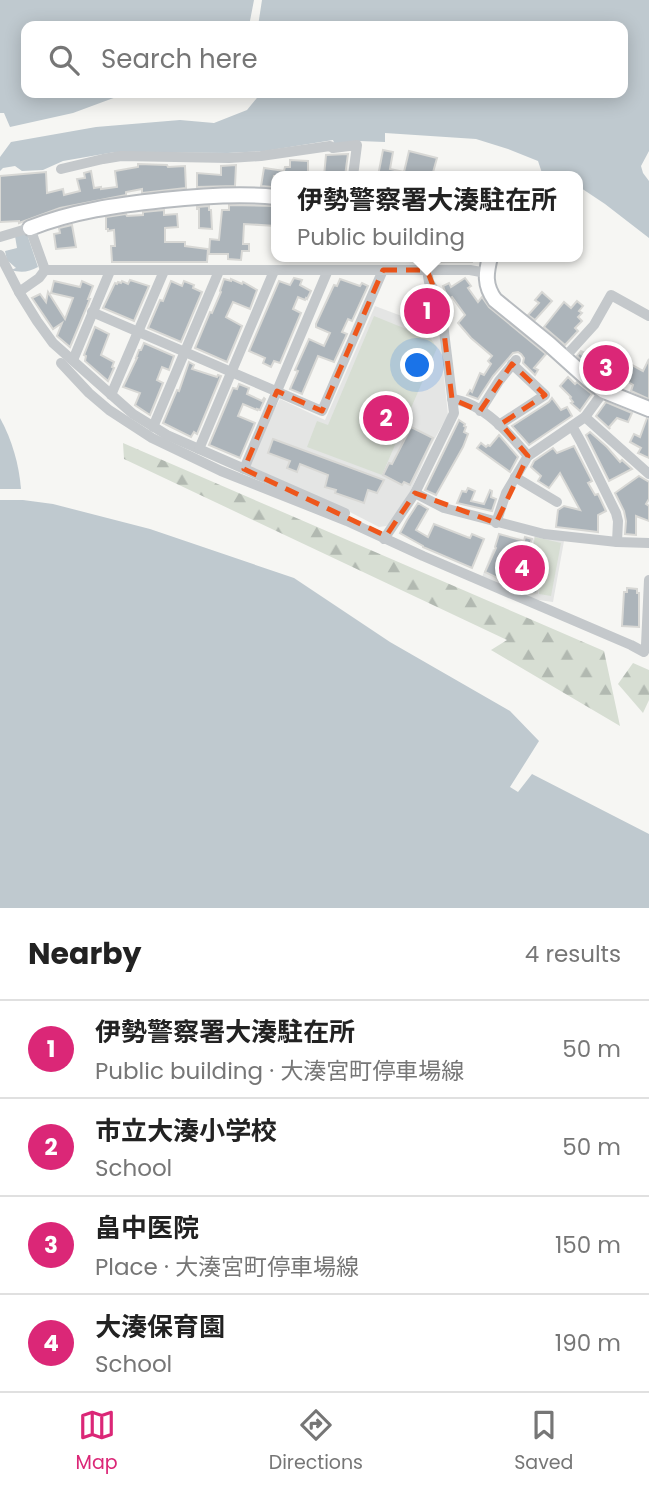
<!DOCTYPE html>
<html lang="en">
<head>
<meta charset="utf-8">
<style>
  :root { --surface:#fff; --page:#f2f2f2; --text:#222; --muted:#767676; --line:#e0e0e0; --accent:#db2777 }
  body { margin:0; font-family:Poppins,"Noto Sans JP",sans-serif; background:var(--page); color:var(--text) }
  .you { position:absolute; left:418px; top:366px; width:24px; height:24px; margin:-18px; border:5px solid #fff; border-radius:50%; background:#1a73e8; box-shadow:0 0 0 10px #1a73e833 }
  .badge { display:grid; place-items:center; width:46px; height:46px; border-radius:50%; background:var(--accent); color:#fff; font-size:23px; font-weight:700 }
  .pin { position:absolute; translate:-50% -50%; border:4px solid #fff; box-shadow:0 2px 7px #0006 }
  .popup { position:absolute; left:271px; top:171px; width:312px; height:91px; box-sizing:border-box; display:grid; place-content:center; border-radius:14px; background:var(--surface); filter:drop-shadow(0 2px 5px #0005); font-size:23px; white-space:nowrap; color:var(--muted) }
  .popup b { font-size:26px; color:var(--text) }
  .popup::after { content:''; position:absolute; left:50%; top:100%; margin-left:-14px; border:14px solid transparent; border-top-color:var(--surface) }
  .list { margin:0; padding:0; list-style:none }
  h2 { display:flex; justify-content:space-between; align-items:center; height:91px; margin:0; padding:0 28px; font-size:30px }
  h2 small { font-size:23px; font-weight:400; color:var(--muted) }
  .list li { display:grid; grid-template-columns:46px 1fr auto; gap:21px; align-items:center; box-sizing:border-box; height:98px; padding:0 28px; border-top:2px solid var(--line) }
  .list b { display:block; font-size:26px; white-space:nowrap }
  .list p { margin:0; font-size:23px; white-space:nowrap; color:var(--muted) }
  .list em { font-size:23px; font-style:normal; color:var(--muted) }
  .icon { flex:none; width:38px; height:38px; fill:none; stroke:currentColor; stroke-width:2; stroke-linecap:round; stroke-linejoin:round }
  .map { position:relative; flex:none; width:649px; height:908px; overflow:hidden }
  .search { position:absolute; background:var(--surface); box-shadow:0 4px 18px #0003; left:21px; right:21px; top:21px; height:77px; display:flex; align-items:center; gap:18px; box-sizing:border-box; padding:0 24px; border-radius:14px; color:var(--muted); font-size:26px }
  .sheet { height:483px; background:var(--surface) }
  nav { display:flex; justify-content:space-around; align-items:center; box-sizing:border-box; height:98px; border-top:2px solid var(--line); background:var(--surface); font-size:19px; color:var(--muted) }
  nav a { display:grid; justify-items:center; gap:4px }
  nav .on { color:var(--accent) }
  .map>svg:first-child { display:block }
  .built { fill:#e4e5e4 }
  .green { fill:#d7ded3 }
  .forest { fill:url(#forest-firs) }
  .water { fill:#bfc9cf }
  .building { fill:#acb4ba; stroke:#d8d8d5; stroke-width:2 }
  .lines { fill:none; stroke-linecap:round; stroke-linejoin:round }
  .major-casing { stroke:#b7bbbf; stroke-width:18 }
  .minor { stroke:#c4c8cb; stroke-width:10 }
  .major { stroke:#fff; stroke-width:14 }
  .marked { fill:none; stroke:#ee561b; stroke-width:5; stroke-dasharray:14 9; stroke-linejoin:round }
</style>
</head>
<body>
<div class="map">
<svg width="649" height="908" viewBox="0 0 649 908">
  <defs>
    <pattern id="forest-firs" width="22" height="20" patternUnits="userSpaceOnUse" patternTransform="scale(1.75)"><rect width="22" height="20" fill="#d7ded3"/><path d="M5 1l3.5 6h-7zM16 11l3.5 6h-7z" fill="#b2b9b1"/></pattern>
  </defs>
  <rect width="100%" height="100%" fill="#f6f6f3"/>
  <!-- built -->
  <g class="built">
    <path d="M375,306L439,330L448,415L430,447L411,490L393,521L386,526L379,527L344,509L248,468L251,454L280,399L325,420Z"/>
    <path d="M535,535L564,541L553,602L531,599L482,577L493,549L526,560Z"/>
  </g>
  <!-- green -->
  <g class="green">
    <path d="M374,316L431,339L437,348L382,475L307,447L317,421L328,425Z"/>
    <path d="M535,537L561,543L551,596L539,594L541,578L531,575L533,565L529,564Z"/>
  </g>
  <!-- forest -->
  <g class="forest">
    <path d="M123,443L604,651L620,726L491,650L507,640L124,459Z"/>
    <path d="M633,663L649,670V700L643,713L618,684Z"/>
  </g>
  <!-- water -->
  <g class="water">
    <path d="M0,0H254L249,26H26V93H127L73,113L10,127L4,113H0Z"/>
    <path d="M262,0H649V151L641,166L643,173L649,181V238L605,204L578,186V176H550L542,173L538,161L508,149L476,139L385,133V142L359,141L335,145L333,140L265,151L228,153L115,152L63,161L43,170L22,171L15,166L3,168L0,171V157L11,142L96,127L180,120L214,123L247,110L261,93H623V26H258Z"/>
    <path d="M26,231L38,267C29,272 21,273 11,270L16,268L7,260L5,251L17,248L15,236Z"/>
    <path d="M0,418C12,440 19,464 21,489H0Z"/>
    <path d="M0,500H23L53,504L150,529L294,578L390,642L510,711L539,741L510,787L518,792L532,774L649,834V908H0Z"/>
  </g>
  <!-- building -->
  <g class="building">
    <path d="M383,150L393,152L390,169L404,172L409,151L437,158L432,176H378Z"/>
    <path d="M348,154L345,176H324L326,155Z"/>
    <path d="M290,160L308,161V176H274L272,187L261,186L264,168L284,171L285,167H290Z"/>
    <path d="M138,164L167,165L168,167L185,166L186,188L142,193V189L126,192V195L60,208L19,223V221L0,222V176L46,172L47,193L63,189L64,195L80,191L77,179L85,178L84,173L91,171L94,188L101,187V189L117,187L115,171L138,167Z"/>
    <path d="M236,165L235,186L197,187V173L221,175V166Z"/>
    <path d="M229,205L276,206V226L244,224L243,244H249V251H242L241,260L228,259V254H209L210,239L219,240L222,210H229Z"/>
    <path d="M209,206V210H211L212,229L199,228V209H197V207Z"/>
    <path d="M164,210V215L177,214L178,227L165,228V242H185V246L208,249L207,262H112L111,246H115L114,230L108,231V229H106V217L126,214L127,216L143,215V212Z"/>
    <path d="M72,225L76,247L56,249L54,234L60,233L59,228Z"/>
    <path d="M415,257H474L472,262H418V260H415Z"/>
    <path d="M294,278L302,280L300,285L311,291L307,299L306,298L305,300L298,297L293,309L301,313L280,363L274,361L271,367L263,363L265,358L249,351L279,281L290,285Z"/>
    <path d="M465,278L471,286L468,288L478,302L482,297L489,307L546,354L534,368L538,370L535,375L523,363L524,358L521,354L518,352L513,353L493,376L478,399L467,395L470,390L472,392L480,373L484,375L491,364L488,361L492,356L471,338L458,323L465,315L452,297L448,299L443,286L449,283L451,287Z"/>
    <path d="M224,279L231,281V279L242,284L243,282L257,290L250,309L233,302L226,317L242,326L227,362L195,348L210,312L212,313L221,292L220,291Z"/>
    <path d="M340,279L360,286L362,283L368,286L352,321L348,319L342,332L347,334L334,362L318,356L302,394L290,389L298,371L295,370L309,339L324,346L330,333L316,327V324L334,285L337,286Z"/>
    <path d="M130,280L149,286L134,321L103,308L115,283L117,284L118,282L121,283L122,281L128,284Z"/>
    <path d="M54,281L80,287L82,281L93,286L88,299H90L70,347L57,336L62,323L53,329L32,298L40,294L46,302L48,292L65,319L73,298L51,293Z"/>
    <path d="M171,281L182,286L184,281L194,285L193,288L202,292L181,342L148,328L160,300L163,301Z"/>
    <path d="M542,292L552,301L535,320L528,315L539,303L535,300Z"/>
    <path d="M577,301L583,306L579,311L582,313L578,317L582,321L575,328L578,331L565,345L544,327L564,302L571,308Z"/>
    <path d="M95,327L109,334L101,355L114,362L112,367L114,368L108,381L85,361L86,356L84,355Z"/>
    <path d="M144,343L174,356L169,370L162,367L157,380L163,383L150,415L135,405L140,393L123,387L137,358H136L139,350H141Z"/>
    <path d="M599,347L611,360L605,372L613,376L623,360L643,371L649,359V399L631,391L633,385L623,379L618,386L613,384L595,373L577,356L581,351L583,352L581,354L587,359Z"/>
    <path d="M189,362L194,365L192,369L217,377L218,375L221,376L197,434L194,432L191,437L163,423L177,390L179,391Z"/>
    <path d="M568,377L575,384L577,382L592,394L580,411L571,403L573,402L570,398L571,397L560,386Z"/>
    <path d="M239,384L249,388L247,394L262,401L264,398L265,399L260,410L257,409V410L243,404L238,416L255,423L240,458L209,445L233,388L237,389Z"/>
    <path d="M552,398L561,410L567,407L572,416L529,445L512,426L549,402Z"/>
    <path d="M606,402L632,413L628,422L617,418L609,427L610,429L596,416Z"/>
    <path d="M647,418H649V458L638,453L641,448L630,442L634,434L640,437Z"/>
    <path d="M459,420L465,424L464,426L466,427L464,432L468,434L463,447L436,495L425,490Z"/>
    <path d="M411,427L433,438L410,485L404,482L402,485L383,475L389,463L392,464Z"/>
    <path d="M590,432L607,447L620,462L622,460L632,469L609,481L586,435Z"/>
    <path d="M499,435L518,457L510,472L477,448L481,443L486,447L488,445L490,446Z"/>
    <path d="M273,439L384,480L377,493L368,490L364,503L335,493L336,490L325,487L328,475L300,464L297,472L287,468L290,461L268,453Z"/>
    <path d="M574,446L592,481L588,483L595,495L598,494L606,511L598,515V532L556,527L558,510L564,506L580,510L560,473L549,488L538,481L541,476L531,467L534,461L553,448L557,453Z"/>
    <path d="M639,476L649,482V499L646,504L649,506V521L636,516V535L625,534L626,521L624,511L615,493Z"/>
    <path d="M468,488L475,491L471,501L484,504L490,490L492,491L491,497L496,499L492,511L457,503L462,491L466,492Z"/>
    <path d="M418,503L428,509L416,530L428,537L434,524L467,537L470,538L472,534L484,539L472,568L423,547V546L400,533L407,520Z"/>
    <path d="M499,534L524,541L525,537L532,539L523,565L530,567L527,578L539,580L537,593L531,594L485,572L496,548L495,547Z"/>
    <path d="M627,588L637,589V593H639V627L622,626L624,592H627Z"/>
  </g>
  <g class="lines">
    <!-- major casing -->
    <g class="major-casing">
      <g id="major">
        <path d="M30,228C73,211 117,205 163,200C200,196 239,193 276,197"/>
        <path d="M490,257C486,273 484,285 495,300L549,344L589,380L604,391L649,409"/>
      </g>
    </g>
    <!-- minor -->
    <g class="minor">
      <path d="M61,169L103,159L121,156L229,158L261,156L330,146L333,148L357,145L353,176"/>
      <path d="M0,237L30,228L45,270"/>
      <path d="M0,255L19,292L37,321L53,343L133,414L167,435L345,513"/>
      <path d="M19,292L39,278L45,270H470L486,273"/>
      <path d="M92,312L322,411L383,270"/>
      <path d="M564,358L594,325L611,295L649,316"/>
      <path d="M73,360L110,271"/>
      <path d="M61,363L89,393L109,410L152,438L221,471L347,521L423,556L631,645L644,652L646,645L649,580"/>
      <path d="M111,395L164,271"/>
      <path d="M452,399C483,403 509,433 528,456"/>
      <path d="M480,411L499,381L516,360"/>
      <path d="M585,417L649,474"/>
      <path d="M499,425L545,395L512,364"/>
      <path d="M572,426L581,442L616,513L618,521L617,542"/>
      <path d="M153,427L219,271"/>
      <path d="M199,449L274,271"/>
      <path d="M244,469L328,270"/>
      <path d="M515,477L557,502"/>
      <path d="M415,493L444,508L544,534L617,542L649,543"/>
      <path d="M496,523L506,493L528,456L585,417L604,391"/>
      <path d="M384,539L415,493L454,413L441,307L434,290L429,282L427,270"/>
    </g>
    <!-- major -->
    <use href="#major" class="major"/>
  </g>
  <!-- marked area -->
  <path class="marked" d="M383,270H427L441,307L452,399L480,411L512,364L545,395L501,424L528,456L496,523L415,493L386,536L244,469L277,391L322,411Z"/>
</svg>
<div class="you"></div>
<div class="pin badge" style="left:427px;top:311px">1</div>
<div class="popup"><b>伊勢警察署大湊駐在所</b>Public building</div>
<div class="pin badge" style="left:386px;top:418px">2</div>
<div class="pin badge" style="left:606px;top:368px">3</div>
<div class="pin badge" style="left:522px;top:568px">4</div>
<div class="search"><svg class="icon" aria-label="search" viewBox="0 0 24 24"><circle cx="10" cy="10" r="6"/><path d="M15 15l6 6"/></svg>Search here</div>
</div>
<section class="sheet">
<h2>Nearby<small>4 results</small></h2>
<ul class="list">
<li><span class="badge">1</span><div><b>伊勢警察署大湊駐在所</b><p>Public building · 大湊宮町停車場線</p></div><em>50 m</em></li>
<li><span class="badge">2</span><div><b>市立大湊小学校</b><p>School</p></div><em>50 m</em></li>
<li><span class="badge">3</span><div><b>畠中医院</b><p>Place · 大湊宮町停車場線</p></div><em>150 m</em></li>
<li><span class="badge">4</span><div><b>大湊保育園</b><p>School</p></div><em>190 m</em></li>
</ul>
</section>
<nav>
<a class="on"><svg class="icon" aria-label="map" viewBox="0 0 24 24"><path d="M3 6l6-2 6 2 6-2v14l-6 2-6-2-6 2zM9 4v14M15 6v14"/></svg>Map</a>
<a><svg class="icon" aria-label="directions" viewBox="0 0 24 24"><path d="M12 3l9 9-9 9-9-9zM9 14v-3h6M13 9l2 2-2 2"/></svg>Directions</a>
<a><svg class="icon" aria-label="saved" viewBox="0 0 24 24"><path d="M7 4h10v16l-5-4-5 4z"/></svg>Saved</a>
</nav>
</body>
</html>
